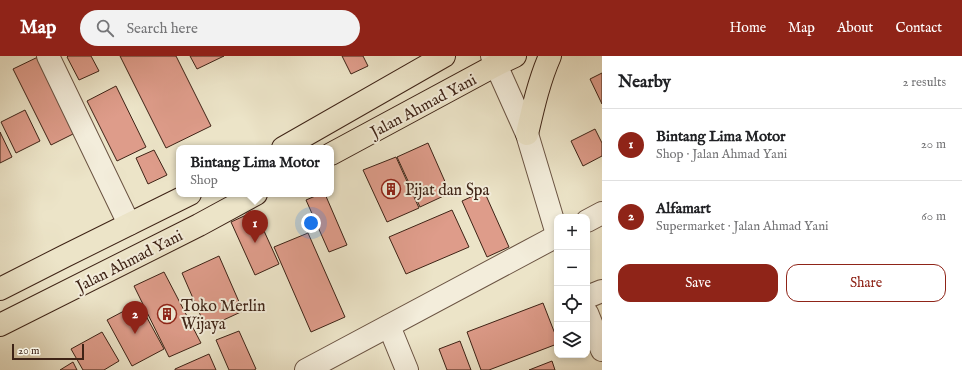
<!DOCTYPE html>
<html lang="en">
<head>
<meta charset="utf-8">
<style>
  :root { --surface:#fff; --page:#f2f2f2; --text:#202124; --muted:#757577; --line:#e0e0e0; --accent:#8f2418 }
  body { margin:0; font-family:"IM FELL English",serif; background:var(--page); color:var(--text) }
  .controls { position:absolute; right:12px; bottom:12px; display:grid; overflow:hidden; border-radius:8px; box-shadow:0 2px 6px #0003 }
  .controls button { width:36px; height:36px; display:grid; place-items:center; padding:0; border:0; border-bottom:1px solid var(--line); background:var(--surface); color:var(--text); font:20px sans-serif }
  .scale { position:absolute; left:12px; bottom:10px; width:72px; box-sizing:border-box; padding-left:4px; border:2px solid #3e2316; border-top:0; font-size:11px; line-height:14px; white-space:nowrap; color:#3e2316; -webkit-text-stroke:3px #f3eddb; paint-order:stroke }
  .you { position:absolute; left:311px; top:167px; width:14px; height:14px; margin:-10px; border:3px solid #fff; border-radius:50%; background:#1a73e8; box-shadow:0 0 0 6px #1a73e833 }
  .badge { display:grid; place-items:center; width:26px; height:26px; border-radius:50%; background:var(--accent); color:#fff; font-size:13px; font-weight:700 }
  .pin { position:absolute; translate:-50% -33px; filter:drop-shadow(0 1px 2px #0008) }
  .pin::after { content:''; position:absolute; top:21px; width:14px; height:12px; background:inherit; clip-path:polygon(0 0,100% 0,50% 100%) }
  .popup { position:absolute; left:176px; top:89px; width:158px; height:52px; box-sizing:border-box; display:grid; place-content:center; border-radius:8px; background:var(--surface); filter:drop-shadow(0 1px 3px #0005); font-size:13px; white-space:nowrap; color:var(--muted) }
  .popup b { font-size:15px; color:var(--text) }
  .popup::after { content:''; position:absolute; left:50%; top:100%; margin-left:-8px; border:8px solid transparent; border-top-color:var(--surface) }
  .list { margin:0; padding:0; list-style:none }
  h2 { display:flex; justify-content:space-between; align-items:center; height:52px; margin:0; padding:0 16px; font-size:17px }
  h2 small { font-size:13px; font-weight:400; color:var(--muted) }
  .list li { display:grid; grid-template-columns:26px 1fr auto; gap:12px; align-items:center; box-sizing:border-box; height:72px; padding:0 16px; border-top:1px solid var(--line) }
  .list b { display:block; font-size:15px; white-space:nowrap }
  .list p { margin:0; font-size:13px; white-space:nowrap; color:var(--muted) }
  .list em { font-size:13px; font-style:normal; color:var(--muted) }
  .actions { display:flex; gap:8px; padding:12px 16px }
  .actions a { flex:1; padding:9px 0; border:1px solid var(--accent); border-radius:12px; text-align:center; font-size:14px; color:var(--accent) }
  .actions .main { background:var(--accent); color:#fff }
  .icon { flex:none; width:22px; height:22px; fill:none; stroke:currentColor; stroke-width:2; stroke-linecap:round; stroke-linejoin:round }
  .map { position:relative; flex:none; width:602px; height:314px; overflow:hidden }
  header { display:flex; align-items:center; gap:24px; box-sizing:border-box; height:56px; padding:0 20px; background:var(--accent); color:#fff }
  header strong { font-size:19px }
  nav { display:flex; gap:22px; margin-inline-start:auto; font-size:14px }
  .search { width:280px; height:36px; background:var(--page); display:flex; align-items:center; gap:10px; box-sizing:border-box; padding:0 14px; border-radius:22px; color:var(--muted); font-size:15px }
  main { display:flex }
  aside { flex:1; background:var(--surface) }
  .map>svg:first-child { display:block }
  .building { fill:#de9c8a; stroke:#3e2316 }
  .lines { fill:none; stroke-linecap:round; stroke-linejoin:round }
  .minor-casing { stroke:#6a5342; stroke-width:24 }
  .major-casing { stroke:#3e2316; stroke-width:24 }
  .minor { stroke:#f3eddb; stroke-width:22 }
  .major { stroke:#ece4c8; stroke-width:22 }
  .labels { text-anchor:middle; stroke-width:4; stroke-linejoin:round; paint-order:stroke }
  .street-label { font-size:16px; fill:#3e2316; stroke:#f3eddb }
  .poi-label { font-size:16px; fill:#3e2316; stroke:#f3eddb; text-anchor:start }
</style>
</head>
<body>
<header>
<strong>Map</strong>
<div class="search"><svg class="icon" aria-label="search" viewBox="0 0 24 24"><circle cx="10" cy="10" r="6"/><path d="M15 15l6 6"/></svg>Search here</div>
<nav><a>Home</a><a>Map</a><a>About</a><a>Contact</a></nav>
</header>
<main>
<div class="map">
<svg width="602" height="314" viewBox="0 0 602 314">
  <rect width="100%" height="100%" fill="#ece4c8"/>
  <filter id="stains"><feTurbulence type="fractalNoise" baseFrequency=".005" numOctaves="4"/><feColorMatrix values="0 0 0 0 .2 0 0 0 0 .09 0 0 0 0 .02 0 0 0 .5 -.17"/></filter>
  <radialGradient id="worn" r=".72"><stop offset=".6" stop-color="#630" stop-opacity="0"/><stop offset="1" stop-color="#630" stop-opacity=".3"/></radialGradient>
  <!-- building -->
  <g class="building">
    <path d="M40,0L83,73L51,89L13,13Z"/>
    <path d="M68,0H91L99,15L79,24L67,1Z"/>
    <path d="M120,0H176L211,70L166,92Z"/>
    <path d="M190,0H224L197,13Z"/>
    <path d="M342,0H363L368,10L351,18Z"/>
    <path d="M602,17V48L590,23Z"/>
    <path d="M116,30L146,91L117,105L87,45Z"/>
    <path d="M25,54L40,85L16,97L1,66Z"/>
    <path d="M595,73L602,87V100L583,110L571,85Z"/>
    <path d="M0,76L12,101L0,107Z"/>
    <path d="M428,87L450,137L420,151L397,101Z"/>
    <path d="M154,94L167,119L148,128L136,102Z"/>
    <path d="M396,101L419,152L387,166L363,114Z"/>
    <path d="M484,135L509,191L487,201L462,145Z"/>
    <path d="M320,138H325L347,189L329,196L306,144Z"/>
    <path d="M452,154L469,191L406,218L389,181Z"/>
    <path d="M255,155L279,208L255,219L231,166Z"/>
    <path d="M308,177L345,261L311,276L274,191Z"/>
    <path d="M219,200L243,255L206,272L182,217Z"/>
    <path d="M164,216L201,287L169,301L134,230Z"/>
    <path d="M139,247L164,293L132,310L107,264Z"/>
    <path d="M543,247L557,283V288L489,314H481L467,276Z"/>
    <path d="M239,275L256,313L254,314H229L216,284Z"/>
    <path d="M102,276L119,305L104,314H83L71,293Z"/>
    <path d="M460,285L471,314H447L439,293Z"/>
    <path d="M209,298L216,314H175V313Z"/>
    <path d="M552,305L555,314H529Z"/>
    <path d="M73,306L77,314H60Z"/>
  </g>
  <g class="lines">
    <!-- minor casing -->
    <g class="minor-casing">
      <g id="minor">
        <path d="M48,0L129,168"/>
        <path d="M492,0L527,78L557,178"/>
        <path d="M587,165L602,157"/>
        <path d="M587,241L602,235"/>
        <path d="M587,257L602,294"/>
        <path d="M389,270L407,314"/>
        <path d="M306,314L557,180"/>
      </g>
    </g>
    <!-- major casing -->
    <g class="major-casing">
      <g id="major">
        <path d="M527,78C533,52 539,25 550,0"/>
        <path d="M283,92L444,0"/>
        <path d="M331,98L496,9L515,0"/>
        <path d="M0,233L65,200L190,138"/>
        <path d="M0,269L199,169L256,138"/>
      </g>
    </g>
    <!-- minor -->
    <use href="#minor" class="minor"/>
    <!-- major -->
    <use href="#major" class="major"/>
  </g>
  <!-- icons -->
  <defs>
    <g id="building-ring" transform="scale(1)"><circle r="9.5" fill="#f3eddb" stroke="#8f2418" stroke-width="1.5"/><path d="M-4-6H4V6H1V3H-1V6H-4ZM-2.5-4.3h1.7v1.8h-1.7ZM.8-4.3h1.7v1.8H.8ZM-2.5-1h1.7V.8h-1.7ZM.8-1h1.7V.8H.8Z" fill="#8f2418"/></g>
  </defs>
  <g fill-rule="evenodd">
    <use href="#building-ring" x="391" y="133"/>
    <use href="#building-ring" x="167" y="258"/>
  </g>
  <g class="labels">
    <!-- street labels -->
    <g class="street-label">
      <text transform="translate(423 49) rotate(-28)" y="6">Jalan Ahmad Yani</text>
      <text transform="translate(129 204) rotate(-27)" y="6">Jalan Ahmad Yani</text>
    </g>
    <!-- poi labels -->
    <g class="poi-label">
      <text x="405" y="139">Pijat dan Spa</text>
      <text x="181" y="255">Toko Merlin<tspan x="181" dy="18">Wijaya</tspan></text>
    </g>
  </g>
  <rect width="100%" height="100%" filter="url(#stains)"/>
  <rect width="100%" height="100%" fill="url(#worn)"/>
</svg>
<div class="controls">
<button>+</button>
<button>−</button>
<button><svg class="icon" aria-label="locate" viewBox="0 0 24 24"><circle cx="12" cy="12" r="6"/><path d="M12 2v4M12 18v4M2 12h4M18 12h4"/></svg></button>
<button><svg class="icon" aria-label="layers" viewBox="0 0 24 24"><path d="M12 4l9 5-9 5-9-5zM3 14l9 5 9-5"/></svg></button>
</div>
<div class="scale">20 m</div>
<div class="you"></div>
<div class="pin badge" style="left:255px;top:187px">1</div>
<div class="popup"><b>Bintang Lima Motor</b>Shop</div>
<div class="pin badge" style="left:135px;top:278px">2</div>
</div>
<aside>
<h2>Nearby<small>2 results</small></h2>
<ul class="list">
<li><span class="badge">1</span><div><b>Bintang Lima Motor</b><p>Shop · Jalan Ahmad Yani</p></div><em>20 m</em></li>
<li><span class="badge">2</span><div><b>Alfamart</b><p>Supermarket · Jalan Ahmad Yani</p></div><em>60 m</em></li>
</ul>
<div class="actions"><a class="main">Save</a><a>Share</a></div>
</aside>
</main>
</body>
</html>
